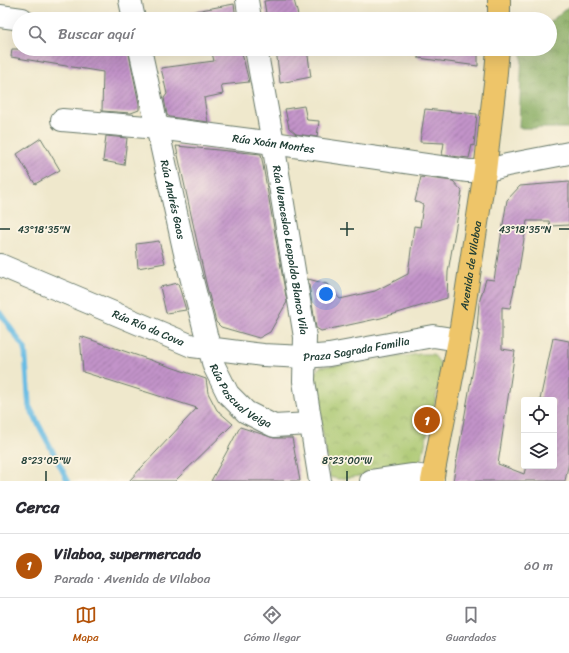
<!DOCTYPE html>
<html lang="es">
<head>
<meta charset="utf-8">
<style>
  :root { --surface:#fff; --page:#f2f2f3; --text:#2b2b33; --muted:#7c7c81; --line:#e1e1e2; --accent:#b45309 }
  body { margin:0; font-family:Sriracha,sans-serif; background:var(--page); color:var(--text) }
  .controls { position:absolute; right:12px; bottom:12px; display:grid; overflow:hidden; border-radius:4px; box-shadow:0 4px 16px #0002 }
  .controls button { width:36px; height:36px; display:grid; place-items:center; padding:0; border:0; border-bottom:1px solid var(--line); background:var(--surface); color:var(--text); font:20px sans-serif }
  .you { position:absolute; left:326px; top:294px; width:14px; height:14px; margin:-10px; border:3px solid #fff; border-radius:50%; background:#1a73e8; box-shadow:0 0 0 6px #1a73e833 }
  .badge { display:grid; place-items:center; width:26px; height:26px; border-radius:50%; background:var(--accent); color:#fff; font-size:13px; font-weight:700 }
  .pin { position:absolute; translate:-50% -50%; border:2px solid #fff; box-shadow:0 1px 4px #0006 }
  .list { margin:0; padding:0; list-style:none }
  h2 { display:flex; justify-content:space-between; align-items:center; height:52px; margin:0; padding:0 16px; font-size:17px }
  h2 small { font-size:13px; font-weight:400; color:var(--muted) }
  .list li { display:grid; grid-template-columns:26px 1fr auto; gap:12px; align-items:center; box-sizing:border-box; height:64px; padding:0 16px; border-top:1px solid var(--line) }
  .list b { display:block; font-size:15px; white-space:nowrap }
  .list p { margin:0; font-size:13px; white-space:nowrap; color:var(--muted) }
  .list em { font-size:13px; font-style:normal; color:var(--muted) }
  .icon { flex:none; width:22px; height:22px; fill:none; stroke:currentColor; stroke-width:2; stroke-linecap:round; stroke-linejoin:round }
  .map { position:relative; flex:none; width:569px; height:481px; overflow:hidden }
  .search { position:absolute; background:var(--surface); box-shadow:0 4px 16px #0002; left:12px; right:12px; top:12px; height:44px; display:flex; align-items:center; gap:10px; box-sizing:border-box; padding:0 14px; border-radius:22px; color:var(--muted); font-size:15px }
  .sheet { height:116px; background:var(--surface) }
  nav { display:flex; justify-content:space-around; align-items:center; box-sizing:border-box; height:56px; border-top:1px solid var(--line); background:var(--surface); font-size:11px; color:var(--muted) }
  nav a { display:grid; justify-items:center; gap:2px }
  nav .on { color:var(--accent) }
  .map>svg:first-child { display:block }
  .forest { fill:url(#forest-crowns); stroke:#52744a }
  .park { fill:url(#park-crowns); stroke:#648250 }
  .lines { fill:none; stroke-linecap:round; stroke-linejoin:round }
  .stream { stroke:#67bce4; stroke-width:5.5 }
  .building { fill:url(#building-hatch) }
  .minor-casing { stroke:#687969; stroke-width:24 }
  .highway-casing { stroke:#687969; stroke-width:24 }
  .minor { stroke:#fff; stroke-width:22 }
  .highway { stroke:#eec569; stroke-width:22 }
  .ticks { fill:none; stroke:#1f3d34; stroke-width:1.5 }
  .labels { text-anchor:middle; stroke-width:3.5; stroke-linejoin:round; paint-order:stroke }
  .street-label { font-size:11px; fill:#1f3d34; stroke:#fcf5e5 }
  .ticks-label { font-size:10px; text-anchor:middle; fill:#1f3d34; stroke:#fcf5e5; stroke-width:3.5; stroke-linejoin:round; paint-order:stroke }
</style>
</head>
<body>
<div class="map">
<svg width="569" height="481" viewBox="0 0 569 481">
  <defs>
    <pattern id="forest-crowns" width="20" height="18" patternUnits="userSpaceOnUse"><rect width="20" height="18" fill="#86ab60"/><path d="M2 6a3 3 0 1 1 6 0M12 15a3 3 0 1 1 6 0" fill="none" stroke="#6d8c50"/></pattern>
    <pattern id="park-crowns" width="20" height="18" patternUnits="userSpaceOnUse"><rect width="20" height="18" fill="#a8c66d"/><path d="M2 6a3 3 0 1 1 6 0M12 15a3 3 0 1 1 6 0" fill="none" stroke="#88a25a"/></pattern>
    <pattern id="building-hatch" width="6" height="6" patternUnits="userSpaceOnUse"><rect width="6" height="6" fill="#c293c9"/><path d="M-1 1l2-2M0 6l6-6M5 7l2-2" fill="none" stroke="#9d79a4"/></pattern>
  </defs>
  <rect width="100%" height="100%" fill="#fcf5e5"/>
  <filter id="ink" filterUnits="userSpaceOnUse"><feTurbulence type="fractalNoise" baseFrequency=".025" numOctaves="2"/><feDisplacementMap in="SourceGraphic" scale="8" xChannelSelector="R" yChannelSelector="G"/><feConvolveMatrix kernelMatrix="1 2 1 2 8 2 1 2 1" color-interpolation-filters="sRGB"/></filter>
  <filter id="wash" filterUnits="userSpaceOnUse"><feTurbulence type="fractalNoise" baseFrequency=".012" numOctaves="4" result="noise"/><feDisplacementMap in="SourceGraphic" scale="16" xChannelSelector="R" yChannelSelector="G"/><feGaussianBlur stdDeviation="0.9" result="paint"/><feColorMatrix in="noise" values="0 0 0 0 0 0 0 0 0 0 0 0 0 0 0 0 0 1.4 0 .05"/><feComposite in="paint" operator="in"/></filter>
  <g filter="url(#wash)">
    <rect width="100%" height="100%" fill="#efe8cc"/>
    <!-- forest -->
    <path class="forest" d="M569,6V128H519L522,49H550V22Z"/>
    <!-- park -->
    <path class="park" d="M420,354H433L443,367L422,457L419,463L412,468L339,479L330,477L313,374L320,367Z"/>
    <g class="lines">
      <!-- stream -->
      <path class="stream" d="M0,313L25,349L29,406L68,481"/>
    </g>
    <g id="blocks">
      <!-- building -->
      <g class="building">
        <path d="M272,0H294L299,19H267L264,1Z"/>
        <path d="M234,4L236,19H191L190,12Z"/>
        <path d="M12,49H128L139,104V110L131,113L102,111L103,72L11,57Z"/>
        <path d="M211,49H241L249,82L221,85L223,94L204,98L208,122L170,117L167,115L164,98L167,94L161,68L214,61Z"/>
        <path d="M276,49H307L311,77L280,83Z"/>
        <path d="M418,49H478V66L418,58Z"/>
        <path d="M304,106L307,120L319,121L317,137L296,134L289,128L285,109Z"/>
        <path d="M425,109L477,114L474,146L472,145L469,158L442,155L444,143L420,142Z"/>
        <path d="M106,136L127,138L124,165L103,161Z"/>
        <path d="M41,138L60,170L35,184L17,154Z"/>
        <path d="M176,146L261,154L287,302L270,332L259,338L221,327L216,322L206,283Z"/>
        <path d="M421,177L453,181L462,191L448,272L447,298L381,318L321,331L316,328L308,279L327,284L340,299L375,291L408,274L414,226L420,227L423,205L415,201Z"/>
        <path d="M569,182V225L550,226L549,221H527L518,275H517L510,308L502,307V349L515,351L498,464L524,474L526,466H554V400H540L553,338L569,341V462L565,481H453L480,330L477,329L479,303L486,279L494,280L507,200L520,186Z"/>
        <path d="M159,241L165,263L138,268L136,244Z"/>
        <path d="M178,283L186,310L166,313L160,287Z"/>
        <path d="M80,336L206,379L208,393L217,410L233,424L175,481H129L197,408L83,372Z"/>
        <path d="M240,427L274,438H292L300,481H211Z"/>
      </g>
    </g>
  </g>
  <g filter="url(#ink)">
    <use href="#blocks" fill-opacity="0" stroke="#687969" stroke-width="1"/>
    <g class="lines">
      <!-- minor casing -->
      <g class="minor-casing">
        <g id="minor">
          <path d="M130,0L134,19"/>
          <path d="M247,0L250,19"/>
          <path d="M0,16L22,19"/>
          <path id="s1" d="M140,49L184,249L214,366L228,394L246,412L274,426L310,424"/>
          <path id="s2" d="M256,49L273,143L305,337L304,381L320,481"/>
          <path id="s3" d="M62,120L158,128L273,143L468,171H485L507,165L569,153"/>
          <path id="s4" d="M0,265L192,346L263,355L305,357L329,355L433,336L459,340"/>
          <path d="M371,481L413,475L433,478"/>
        </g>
      </g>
      <!-- highway casing -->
      <g class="highway-casing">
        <g id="highway">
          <path d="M499,19V0"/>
          <path id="s5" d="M432,481L459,340L485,171L495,83L498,49"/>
        </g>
      </g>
      <!-- minor -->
      <use href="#minor" class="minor"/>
      <!-- highway -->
      <use href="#highway" class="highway"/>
    </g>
  </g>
  <!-- ticks -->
  <path class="ticks" d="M347,222V236M0,229H10M340,229H354M559,229H569M46,471V481M347,471V481"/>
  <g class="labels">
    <!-- street labels -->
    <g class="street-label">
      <text dy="4" stroke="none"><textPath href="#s3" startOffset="213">Rúa Xoán Montes</textPath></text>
      <text dy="4" stroke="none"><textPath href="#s1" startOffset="154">Rúa Andrés Gaos</textPath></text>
      <text dy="4" stroke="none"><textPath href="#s2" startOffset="204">Rúa Wenceslao Leopoldo Blanco Vila</textPath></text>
      <text dy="4" stroke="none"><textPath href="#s5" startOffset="219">Avenida de Vilaboa</textPath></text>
      <text dy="4" stroke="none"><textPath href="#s4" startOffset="161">Rúa Río da Cova</textPath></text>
      <text dy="4" stroke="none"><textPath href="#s4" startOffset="374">Praza Sagrada Familia</textPath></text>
      <text dy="4" stroke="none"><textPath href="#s1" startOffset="367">Rúa Pascual Veiga</textPath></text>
    </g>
  </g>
  <g class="ticks-label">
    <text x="44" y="233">43°18'35"N</text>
    <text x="525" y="233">43°18'35"N</text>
    <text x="46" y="464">8°23'05"W</text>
    <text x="347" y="464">8°23'00"W</text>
  </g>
</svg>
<div class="controls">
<button><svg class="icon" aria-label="locate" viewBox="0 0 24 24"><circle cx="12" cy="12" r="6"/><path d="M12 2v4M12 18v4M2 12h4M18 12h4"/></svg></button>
<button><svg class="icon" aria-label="layers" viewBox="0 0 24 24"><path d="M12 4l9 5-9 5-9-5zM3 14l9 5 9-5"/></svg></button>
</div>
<div class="you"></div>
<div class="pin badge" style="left:427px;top:420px">1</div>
<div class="search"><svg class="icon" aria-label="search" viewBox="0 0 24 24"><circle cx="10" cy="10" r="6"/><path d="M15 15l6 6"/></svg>Buscar aquí</div>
</div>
<section class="sheet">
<h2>Cerca<small></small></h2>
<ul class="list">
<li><span class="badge">1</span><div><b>Vilaboa, supermercado</b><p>Parada · Avenida de Vilaboa</p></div><em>60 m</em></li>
</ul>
</section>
<nav>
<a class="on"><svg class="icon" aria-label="map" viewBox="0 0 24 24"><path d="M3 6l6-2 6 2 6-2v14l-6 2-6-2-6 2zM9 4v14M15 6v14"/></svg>Mapa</a>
<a><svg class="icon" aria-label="directions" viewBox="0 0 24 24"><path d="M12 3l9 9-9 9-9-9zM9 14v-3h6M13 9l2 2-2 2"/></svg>Cómo llegar</a>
<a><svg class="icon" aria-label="saved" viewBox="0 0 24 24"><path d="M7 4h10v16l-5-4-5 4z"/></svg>Guardados</a>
</nav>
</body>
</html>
